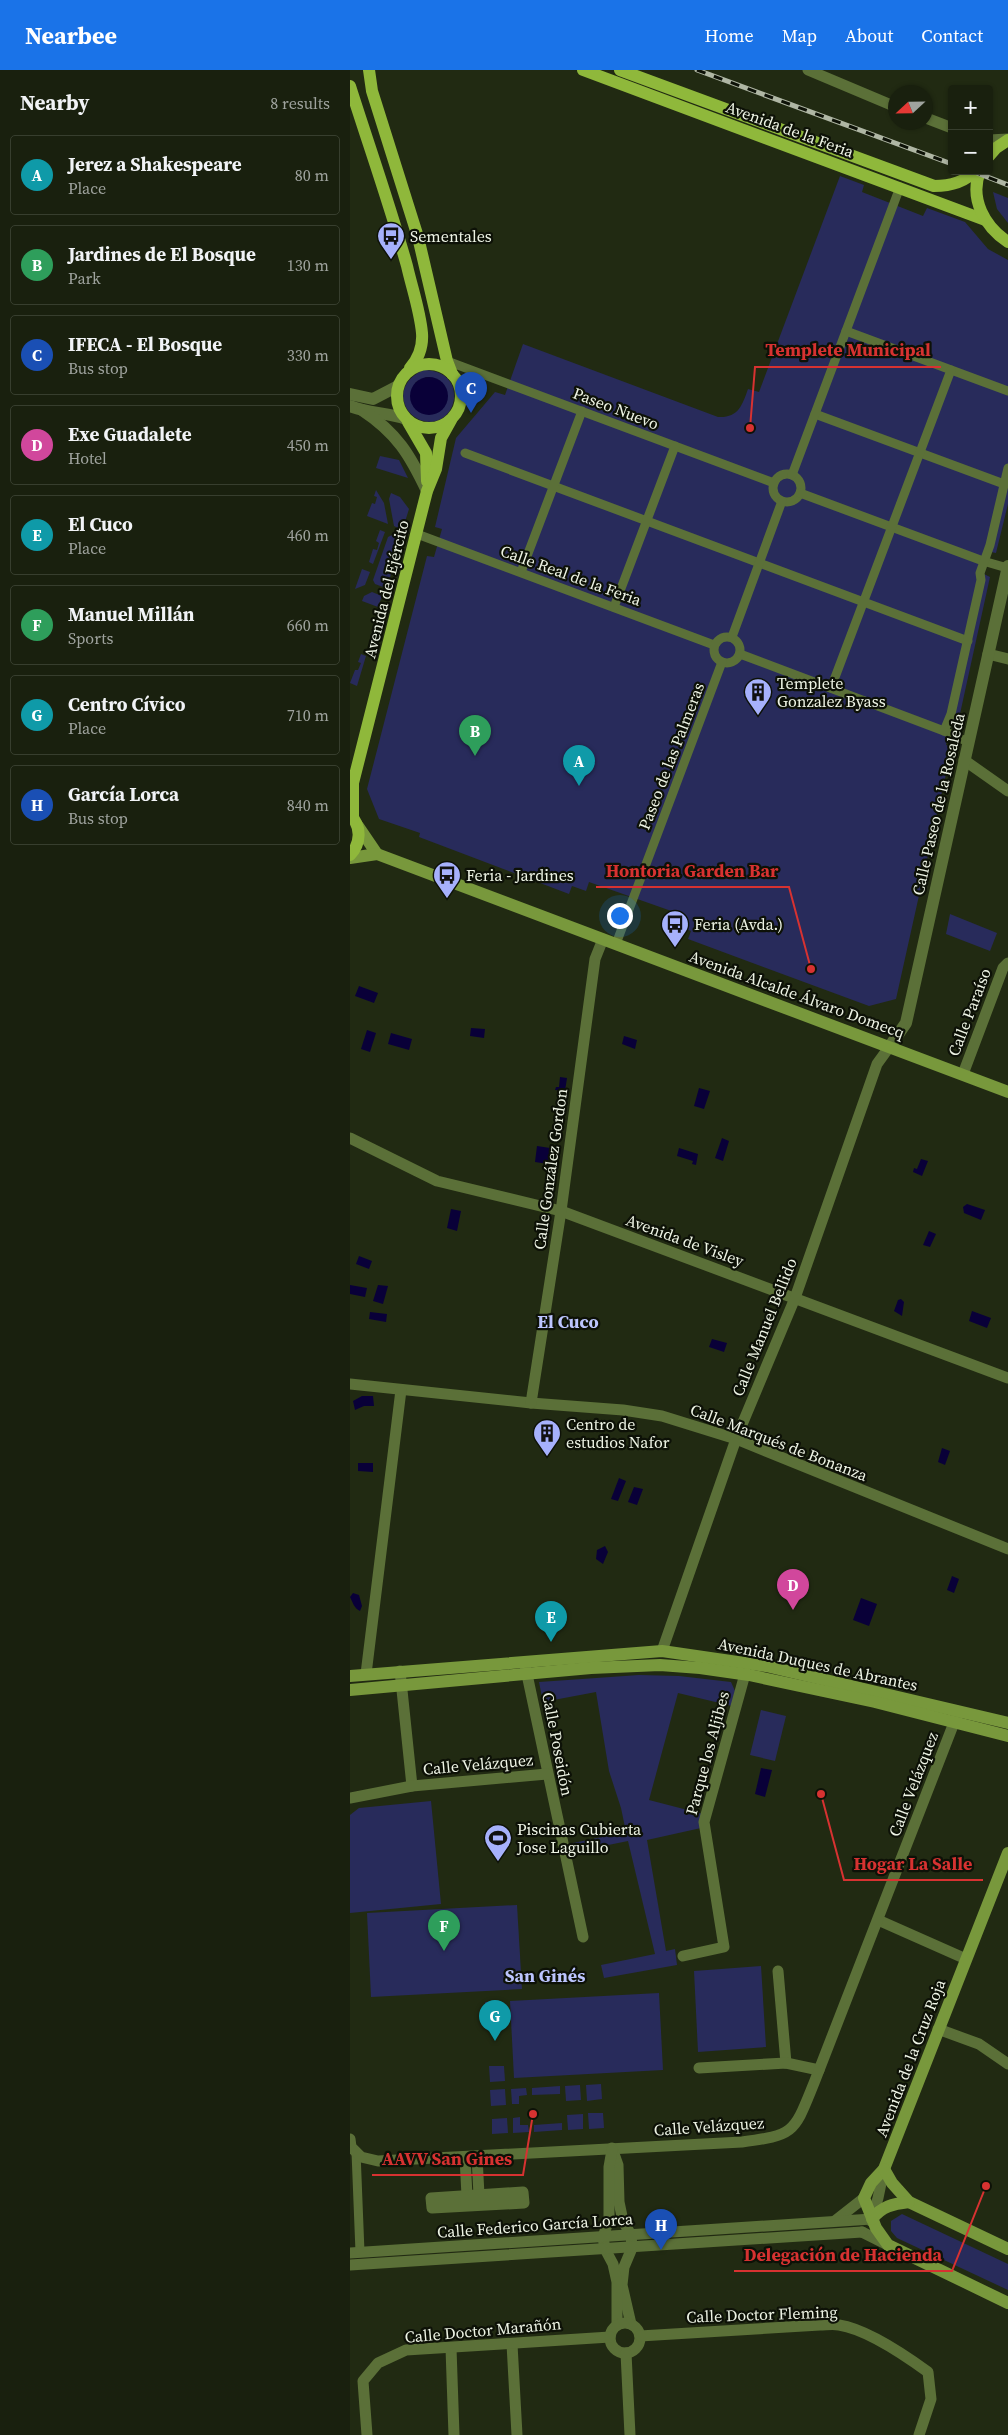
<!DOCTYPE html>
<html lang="en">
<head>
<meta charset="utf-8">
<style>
  :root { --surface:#19200e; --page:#262d1c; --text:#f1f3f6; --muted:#9fa39e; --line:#373e2e; --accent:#1a73e8 }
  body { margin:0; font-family:"Source Serif 4",serif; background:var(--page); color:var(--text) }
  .controls { position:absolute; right:15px; top:15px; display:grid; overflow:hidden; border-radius:5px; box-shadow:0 1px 4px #0004 }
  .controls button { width:45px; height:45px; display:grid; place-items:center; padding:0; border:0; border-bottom:1px solid var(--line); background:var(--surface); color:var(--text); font:25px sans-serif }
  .compass { position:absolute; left:538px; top:15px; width:45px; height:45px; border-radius:50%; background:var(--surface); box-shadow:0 1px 4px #0004; rotate:248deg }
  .you { position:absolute; left:269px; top:845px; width:18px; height:18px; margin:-12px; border:4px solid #fff; border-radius:50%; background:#1a73e8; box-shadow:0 0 0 8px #1a73e833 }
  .badge { display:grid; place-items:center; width:32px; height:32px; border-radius:50%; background:var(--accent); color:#fff; font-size:16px; font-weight:700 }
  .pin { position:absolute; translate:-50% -41px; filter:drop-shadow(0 1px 2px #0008) }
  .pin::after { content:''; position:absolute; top:26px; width:18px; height:15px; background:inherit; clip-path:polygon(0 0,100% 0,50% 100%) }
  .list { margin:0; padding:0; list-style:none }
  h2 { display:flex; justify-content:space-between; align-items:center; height:65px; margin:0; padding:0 20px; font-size:21px }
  h2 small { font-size:16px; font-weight:400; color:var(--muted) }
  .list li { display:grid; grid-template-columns:32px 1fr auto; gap:15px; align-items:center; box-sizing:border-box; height:80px; margin:0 10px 10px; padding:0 10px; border:1px solid var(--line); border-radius:5px }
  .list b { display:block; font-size:19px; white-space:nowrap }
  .list p { margin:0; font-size:16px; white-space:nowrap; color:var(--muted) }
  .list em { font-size:16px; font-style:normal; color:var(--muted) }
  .map { position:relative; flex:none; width:658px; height:2365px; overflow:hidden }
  header { display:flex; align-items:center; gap:30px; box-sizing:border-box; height:70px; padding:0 25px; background:var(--accent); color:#fff }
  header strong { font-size:24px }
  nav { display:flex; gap:28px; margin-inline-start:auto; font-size:18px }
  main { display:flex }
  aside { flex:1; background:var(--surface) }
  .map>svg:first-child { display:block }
  .green { fill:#282b5b; fill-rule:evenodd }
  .water { fill:#090038 }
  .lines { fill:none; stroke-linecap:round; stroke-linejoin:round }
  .pedestrian { stroke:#5b7038; stroke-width:9 }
  .minor { stroke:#5b7038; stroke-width:11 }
  .tertiary { stroke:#5b7038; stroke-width:12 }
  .secondary { stroke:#78983c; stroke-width:12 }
  .primary { stroke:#8fb83b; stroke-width:12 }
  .rail-casing { stroke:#afb6a4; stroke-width:5 }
  .rail { stroke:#0d1107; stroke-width:3; stroke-dasharray:9; stroke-linecap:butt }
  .labels { text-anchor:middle; stroke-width:4.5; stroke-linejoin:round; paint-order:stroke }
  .street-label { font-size:16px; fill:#eef4e5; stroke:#0d1107 }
  .poi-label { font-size:16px; fill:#eef4e5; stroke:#0d1107; text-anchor:start }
  .neighbourhood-label { font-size:18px; font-weight:bold; fill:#bcc5fe; stroke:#0d1107 }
  .leader { fill:none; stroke:#d73231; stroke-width:2 }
  .callout-dot { fill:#d73231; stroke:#0d1107; stroke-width:2 }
  .callout-label { font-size:18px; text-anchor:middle; font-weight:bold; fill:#d73231; stroke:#0d1107; stroke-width:4.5; stroke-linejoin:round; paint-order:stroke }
</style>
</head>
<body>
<header>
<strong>Nearbee</strong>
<nav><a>Home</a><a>Map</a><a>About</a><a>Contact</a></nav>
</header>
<main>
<aside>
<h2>Nearby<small>8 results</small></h2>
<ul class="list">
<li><span class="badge" style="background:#0f9aa8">A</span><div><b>Jerez a Shakespeare</b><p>Place</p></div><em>80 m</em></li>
<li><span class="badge" style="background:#2e9e5b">B</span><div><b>Jardines de El Bosque</b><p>Park</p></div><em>130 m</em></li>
<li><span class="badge" style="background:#1a4fb4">C</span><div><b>IFECA - El Bosque</b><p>Bus stop</p></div><em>330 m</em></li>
<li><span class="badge" style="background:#d1479c">D</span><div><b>Exe Guadalete</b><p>Hotel</p></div><em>450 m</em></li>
<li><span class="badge" style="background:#0f9aa8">E</span><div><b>El Cuco</b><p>Place</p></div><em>460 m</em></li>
<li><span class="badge" style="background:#2e9e5b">F</span><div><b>Manuel Millán</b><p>Sports</p></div><em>660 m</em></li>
<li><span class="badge" style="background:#0f9aa8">G</span><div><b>Centro Cívico</b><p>Place</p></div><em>710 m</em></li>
<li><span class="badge" style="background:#1a4fb4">H</span><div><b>García Lorca</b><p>Bus stop</p></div><em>840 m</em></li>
</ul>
</aside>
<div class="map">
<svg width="658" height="2365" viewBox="0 0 658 2365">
  <rect width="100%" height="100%" fill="#212a12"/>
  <!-- green -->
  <g class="green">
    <path d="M490,106L514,115L512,122L573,146L577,138L615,152L638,179L658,190V434L646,483L641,482L634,504L640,507L608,653L602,651L596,675L602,677L546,929L519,936L338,869L341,861L323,854L327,843L239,812L236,821L222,816L219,824L69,767L70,763L29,749L17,719L77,486L84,487L92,459L85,457L106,368L145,322L155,325L173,274L368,347C388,348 392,336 398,319L409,322Z"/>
    <path d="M643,122L658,128V153L647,139Z"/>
    <path d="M74,300C122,301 107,363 70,350C64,347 59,343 56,337C48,320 59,306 74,300ZM77,307L89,310L96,319L61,322L66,312Z"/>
    <path d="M30,386L49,390L58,408L26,398Z"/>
    <path d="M26,420L34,433L38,454L17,446L22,433L25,434L27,427L24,426Z"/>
    <path d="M41,423L50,427L59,439L54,455L48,458L44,456L39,429Z"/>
    <path d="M30,460L35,462L23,494L19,492L23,479L27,480L29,473L26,471Z"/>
    <path d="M42,465L49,474L38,515L33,517L25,514L23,510L38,467Z"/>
    <path d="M12,499L20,502L15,515L5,519Z"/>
    <path d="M22,522L32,526L28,537L12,531L14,526Z"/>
    <path d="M11,584L16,586L7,616L0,613L5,600H8L11,593L8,592Z"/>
    <path d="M600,844L647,863L640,881L596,864Z"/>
    <path d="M289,1605L329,1606L381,1612L385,1621L382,1636L328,1623L299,1730L353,1744L351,1758L297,1770L316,1881L325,1879L327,1895L254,1908L251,1895L305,1884L278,1771L224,1782L223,1773L276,1762L271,1738L259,1701L246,1622L193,1632L189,1612Z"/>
    <path d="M411,1640L436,1646L425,1691L400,1685Z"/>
    <path d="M81,1731L91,1834L0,1843V1745L9,1738Z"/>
    <path d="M167,1835L172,1919L21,1927L17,1843Z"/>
    <path d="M411,1896L416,1977L348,1982L344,1901Z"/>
    <path d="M309,1923L313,2000L164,2008L160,1931Z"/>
    <path d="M150,1931L151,1946L136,1947L135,1932Z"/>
    <path d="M139,1996H154L155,2011L140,2012Z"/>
    <path d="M251,2014L252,2029L237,2031L236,2015Z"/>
    <path d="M230,2015L231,2030L216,2031L215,2016Z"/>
    <path d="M210,2016V2024L182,2025V2018Z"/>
    <path d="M176,2018L177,2025L169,2026V2034H162L161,2019Z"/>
    <path d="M155,2019L156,2035L141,2036L140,2020Z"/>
    <path d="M238,2043H253L254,2058L239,2059Z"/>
    <path d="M233,2044V2059L218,2060L217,2045Z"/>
    <path d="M170,2047V2055H178L179,2062L163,2063V2048Z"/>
    <path d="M157,2048L158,2063L142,2064V2049Z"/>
    <path d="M212,2053V2060L184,2062V2055Z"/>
    <path d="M552,2144L658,2194V2220L547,2168L541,2161V2151Z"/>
  </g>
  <!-- water -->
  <g class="water">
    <circle cx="79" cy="326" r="19"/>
    <path d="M9,916L28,923L24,933L5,926Z"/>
    <path d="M121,958L135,959L134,968L120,966Z"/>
    <path d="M17,960L26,963L20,982L11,979Z"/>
    <path d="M41,963L62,969L59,980L38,974Z"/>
    <path d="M274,966L287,970L285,979L272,974Z"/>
    <path d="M210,1007L217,1008L215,1021L205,1020L206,1017H209Z"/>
    <path d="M349,1018L360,1021L354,1039L344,1036Z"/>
    <path d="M372,1068L379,1071L373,1091L365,1088Z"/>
    <path d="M187,1076L200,1078L198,1094L185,1092Z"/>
    <path d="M329,1078L348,1084L346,1095L342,1094L343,1091L327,1086Z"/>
    <path d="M571,1089L578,1091L572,1106L563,1102L564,1098L567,1099Z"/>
    <path d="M617,1134L635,1140L631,1150L614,1143L613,1137Z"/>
    <path d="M101,1139L111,1141L107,1161L97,1158Z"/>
    <path d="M579,1161L586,1164L580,1177L573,1175Z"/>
    <path d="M9,1186L22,1191L19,1199L6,1194Z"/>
    <path d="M0,1215L17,1218L15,1227L0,1224Z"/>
    <path d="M28,1215L38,1216L33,1234L23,1231Z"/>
    <path d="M548,1230L551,1229L554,1232L552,1246L544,1241Z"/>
    <path d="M622,1241L641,1248L637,1258L619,1251Z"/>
    <path d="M20,1242L37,1244L36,1252L19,1249Z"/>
    <path d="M362,1269L377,1273L374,1282L359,1277Z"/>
    <path d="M12,1326H23L24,1336H14L5,1340L3,1331Z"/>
    <path d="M592,1378L600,1381L595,1395L588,1392Z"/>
    <path d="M8,1393H23V1402L8,1401Z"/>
    <path d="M269,1408L276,1411L268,1431L261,1429Z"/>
    <path d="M284,1417L293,1419L287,1435L278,1432Z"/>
    <path d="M255,1476L258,1482L253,1494L246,1489L247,1480Z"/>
    <path d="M602,1506L609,1509L604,1523L597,1520Z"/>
    <path d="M3,1523L9,1525L12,1536L10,1541C4,1538 3,1533 0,1527Z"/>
    <path d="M511,1528L527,1534L519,1556L503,1550Z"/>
    <path d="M411,1698L422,1700L415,1727L405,1724Z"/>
  </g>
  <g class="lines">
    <!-- pedestrian -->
    <g class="pedestrian">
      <path d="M496,261L658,321"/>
      <path d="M97,291L424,413"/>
      <path d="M465,344L654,414"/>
      <path d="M115,383L618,571"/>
      <circle cx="437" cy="418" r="14"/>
      <path d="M442,405L550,117"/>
      <path d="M450,423L633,491L657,498"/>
      <path d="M67,464L364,575"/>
      <path d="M171,502L232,341"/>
      <path d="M264,537L325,376"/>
      <circle cx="377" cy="580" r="13"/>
      <path d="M382,567L432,431"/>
      <path d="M390,584L594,661L618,672"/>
      <path d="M481,618L601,300"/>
      <path d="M594,661L601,644L631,510L630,503L640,475L658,398"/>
      <path d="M266,874L372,592"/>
      <path d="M6,2082L10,2182"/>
    </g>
    <!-- minor -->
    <g class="minor">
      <path d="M458,0L546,37"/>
      <path d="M576,48L602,58"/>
      <path d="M639,70L658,69"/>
      <path d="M638,584L658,589"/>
      <path d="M614,690L658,721"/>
      <path d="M613,1004L653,898L658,893"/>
      <path d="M0,1068L87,1111L211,1141L658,1308"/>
      <path d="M0,1314L181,1333L273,1340L312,1346L386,1369L658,1479"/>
      <path d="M181,1333L211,1141L245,889L253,869"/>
      <path d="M312,1581L386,1369L445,1228L527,994L540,976"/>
      <path d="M175,1595L233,1867"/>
      <path d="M50,1601L62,1716"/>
      <path d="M16,1604L51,1320"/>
      <path d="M0,1728L62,1716L197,1704"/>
      <path d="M528,1850L616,1889"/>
      <path d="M333,1886L374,1877L354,1752L395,1604"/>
      <path d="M428,1901L436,1993"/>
      <path d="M588,1959L629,1974L658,1994"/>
      <path d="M349,1998L436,1993L469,2000"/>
      <path d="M0,2069L1,2077L11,2087L28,2091L392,2072C446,2065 444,2062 464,2013L607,1645"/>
      <path d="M262,2078L268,2095L269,2132L273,2151L281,2165L282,2178L274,2197L272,2215L281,2254"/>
      <path d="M262,2080L259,2097V2149L253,2167L255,2179L263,2194L267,2212V2255"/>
      <path d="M115,2087L117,2126"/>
      <path d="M127,2087L129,2125"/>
      <path d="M173,2122L174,2133L82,2138L81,2128Z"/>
      <path d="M486,2150L514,2128"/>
      <path d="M521,2151L528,2128L534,2099"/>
      <path d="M512,2162L538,2175"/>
      <path d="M0,2183L522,2149"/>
      <path d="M0,2195L512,2162"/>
      <circle cx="275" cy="2268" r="15"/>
      <path d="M290,2266L470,2255C476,2255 483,2254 489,2255C516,2259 556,2286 578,2302L581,2329L569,2365"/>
      <path d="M162,2274L167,2365"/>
      <path d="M101,2278L104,2365"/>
      <path d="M276,2283L280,2365"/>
      <path d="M17,2365L13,2311L28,2293L56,2280L260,2267"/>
    </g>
    <!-- tertiary -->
    <g class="tertiary">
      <path d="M0,324L23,329L48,316"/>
      <path d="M0,336C18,344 38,342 56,349"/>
      <path d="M12,340C47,363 60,385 77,421"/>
      <path d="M540,976L556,953L658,496"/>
    </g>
    <!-- secondary -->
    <g class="secondary">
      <path d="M8,756L27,784"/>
      <path d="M0,788L27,784L658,1022"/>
      <path d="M0,1606L312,1581L416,1596L658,1653"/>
      <path d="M0,1620L241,1598L310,1595L350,1598L399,1605L525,1632L658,1666"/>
      <path d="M658,1783L534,2099L521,2113L514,2128L526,2158L538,2175L658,2233"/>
      <path d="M534,2099L542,2113L559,2132L658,2179"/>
      <path d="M522,2149C532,2136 543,2134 559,2132"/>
    </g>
    <!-- primary -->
    <g class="primary">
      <path d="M19,0L22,21L68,167L97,291L102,304"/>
      <path d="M233,0L635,150"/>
      <path d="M270,0L584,116C599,116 614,113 625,101"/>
      <path d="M0,16C19,76 40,135 57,196C62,218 70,241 72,263C73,277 69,288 60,298"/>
      <path d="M639,86L646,78L658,70"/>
      <path d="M630,101C619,129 635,157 658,172"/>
      <circle cx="79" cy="326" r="32"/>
      <path d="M58,352L76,383L77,411"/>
      <path d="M0,745C12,756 11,774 0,785"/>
      <path d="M3,748V713L77,421L86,399L91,368L101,350"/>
    </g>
    <!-- rail casing -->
    <g class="rail-casing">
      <g id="rail">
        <path d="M347,0L602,94"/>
        <path d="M622,101L658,115"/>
      </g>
    </g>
    <!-- rail -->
    <use href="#rail" class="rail"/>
  </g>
  <!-- icons -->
  <defs>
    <g id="bus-pin" transform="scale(1.4375)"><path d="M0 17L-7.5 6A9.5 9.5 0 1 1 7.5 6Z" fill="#a6b1fc" stroke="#0d1107"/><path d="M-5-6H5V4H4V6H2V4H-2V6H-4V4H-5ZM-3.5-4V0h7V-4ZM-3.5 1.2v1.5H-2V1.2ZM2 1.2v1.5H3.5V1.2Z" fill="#111"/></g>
    <g id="building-pin" transform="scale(1.4375)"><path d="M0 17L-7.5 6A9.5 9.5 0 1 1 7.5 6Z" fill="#a6b1fc" stroke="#0d1107"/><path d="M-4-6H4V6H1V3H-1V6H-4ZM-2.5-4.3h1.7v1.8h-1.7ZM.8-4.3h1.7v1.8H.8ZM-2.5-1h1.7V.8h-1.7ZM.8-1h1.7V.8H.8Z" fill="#111"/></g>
    <g id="stadium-pin" transform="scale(1.4375)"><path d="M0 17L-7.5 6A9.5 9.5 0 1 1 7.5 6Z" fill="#a6b1fc" stroke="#0d1107"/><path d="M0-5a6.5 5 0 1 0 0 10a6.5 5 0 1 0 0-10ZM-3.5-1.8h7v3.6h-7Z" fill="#111"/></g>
  </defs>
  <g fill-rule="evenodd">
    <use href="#bus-pin" x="41" y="166"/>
    <use href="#building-pin" x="408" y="622"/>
    <use href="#bus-pin" x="97" y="805"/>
    <use href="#bus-pin" x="325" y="854"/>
    <use href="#building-pin" x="197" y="1363"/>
    <use href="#stadium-pin" x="148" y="1768"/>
  </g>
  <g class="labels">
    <!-- street labels -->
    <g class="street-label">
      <text transform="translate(440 59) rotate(20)" y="6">Avenida de la Feria</text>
      <text transform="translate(266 338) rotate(21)" y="6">Paseo Nuevo</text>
      <text transform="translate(221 505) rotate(20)" y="6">Calle Real de la Feria</text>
      <text transform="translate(36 519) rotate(-76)" y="6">Avenida del Ejército</text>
      <text transform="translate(321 686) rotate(-69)" y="6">Paseo de las Palmeras</text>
      <text transform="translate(588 734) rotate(-77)" y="6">Calle Paseo de la Rosaleda</text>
      <text transform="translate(447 924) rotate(20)" y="6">Avenida Alcalde Álvaro Domecq</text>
      <text transform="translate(619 942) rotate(-69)" y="6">Calle Paraíso</text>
      <text transform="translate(200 1099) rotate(-82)" y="6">Calle González Gordon</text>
      <text transform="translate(335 1170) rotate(20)" y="6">Avenida de Visley</text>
      <text transform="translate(414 1257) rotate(-68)" y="6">Calle Manuel Bellido</text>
      <text transform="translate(429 1372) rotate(21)" y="6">Calle Marqués de Bonanza</text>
      <text transform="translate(468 1594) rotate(12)" y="6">Avenida Duques de Abrantes</text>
      <text transform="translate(208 1674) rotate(79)" y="6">Calle Poseidón</text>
      <text transform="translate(357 1683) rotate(-75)" y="6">Parque los Aljibes</text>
      <text transform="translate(128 1694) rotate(-5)" y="6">Calle Velázquez</text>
      <text transform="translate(563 1714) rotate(-69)" y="6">Calle Velázquez</text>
      <text transform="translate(560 1988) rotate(-69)" y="6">Avenida de la Cruz Roja</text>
      <text transform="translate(359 2056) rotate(-4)" y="6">Calle Velázquez</text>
      <text transform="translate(185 2155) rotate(-4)" y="6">Calle Federico García Lorca</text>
      <text transform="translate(412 2244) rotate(-2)" y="6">Calle Doctor Fleming</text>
      <text transform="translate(133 2260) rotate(-5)" y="6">Calle Doctor Marañón</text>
    </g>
    <!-- poi labels -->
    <g class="poi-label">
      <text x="60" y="172">Sementales</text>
      <text x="427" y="619">Templete<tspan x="427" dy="18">Gonzalez Byass</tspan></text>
      <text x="116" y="811">Feria - Jardines</text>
      <text x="344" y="860">Feria (Avda.)</text>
      <text x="216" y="1360">Centro de<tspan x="216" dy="18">estudios Nafor</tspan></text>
      <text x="167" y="1765">Piscinas Cubierta<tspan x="167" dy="18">Jose Laguillo</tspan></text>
    </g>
    <!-- neighbourhood labels -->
    <g class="neighbourhood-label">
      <text x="218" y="1258">El Cuco</text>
      <text x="195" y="1912">San Ginés</text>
    </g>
  </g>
  <!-- callouts -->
  <path class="leader" d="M400 358L405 297H591M461 899L439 817H246M471 1724L494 1810H633M183 2044L173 2105H22M636 2116L602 2201H384"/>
  <g class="callout-dot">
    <circle cx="400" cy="358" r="5"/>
    <circle cx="461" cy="899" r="5"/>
    <circle cx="471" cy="1724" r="5"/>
    <circle cx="183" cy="2044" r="5"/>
    <circle cx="636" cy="2116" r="5"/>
  </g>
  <g class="callout-label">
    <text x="498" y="286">Templete Municipal</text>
    <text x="342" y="807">Hontoria Garden Bar</text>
    <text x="563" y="1800">Hogar La Salle</text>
    <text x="97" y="2095">AAVV San Gines</text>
    <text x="493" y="2191">Delegación de Hacienda</text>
  </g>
</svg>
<div class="controls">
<button>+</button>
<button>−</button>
</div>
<svg class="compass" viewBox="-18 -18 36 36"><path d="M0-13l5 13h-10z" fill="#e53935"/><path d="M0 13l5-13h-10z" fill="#9fa39e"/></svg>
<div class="you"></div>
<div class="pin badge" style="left:229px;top:716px;background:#0f9aa8">A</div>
<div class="pin badge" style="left:125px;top:686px;background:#2e9e5b">B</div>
<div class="pin badge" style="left:121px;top:343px;background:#1a4fb4">C</div>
<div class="pin badge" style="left:443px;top:1540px;background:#d1479c">D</div>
<div class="pin badge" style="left:201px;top:1572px;background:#0f9aa8">E</div>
<div class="pin badge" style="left:94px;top:1881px;background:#2e9e5b">F</div>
<div class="pin badge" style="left:145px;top:1971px;background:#0f9aa8">G</div>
<div class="pin badge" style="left:311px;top:2180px;background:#1a4fb4">H</div>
</div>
</main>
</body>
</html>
